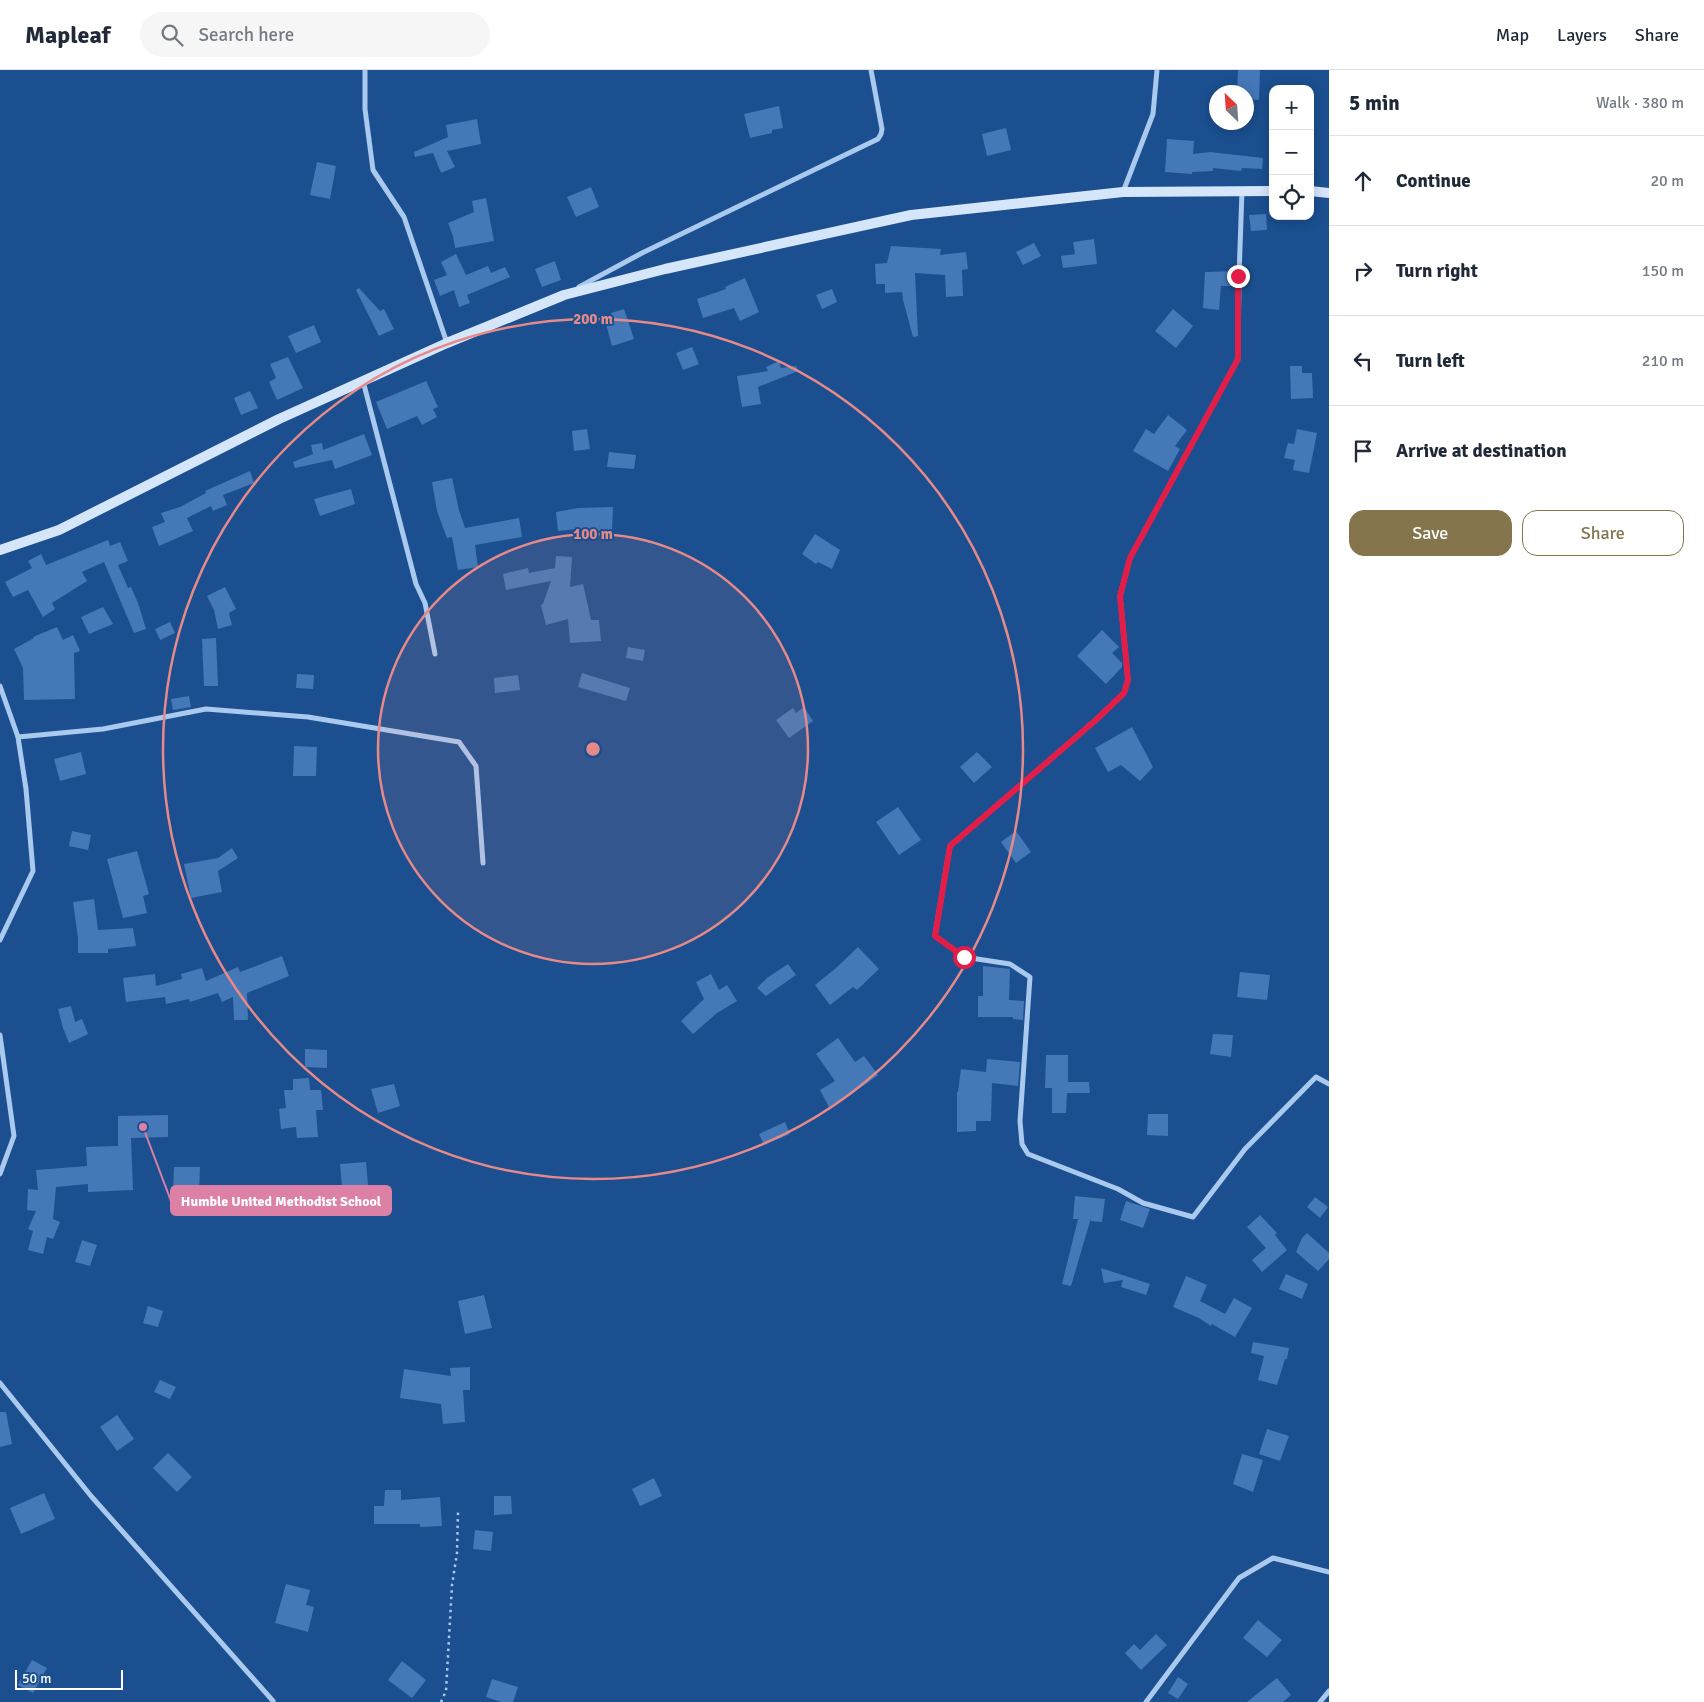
<!DOCTYPE html>
<html lang="en">
<head>
<meta charset="utf-8">
<style>
  :root { --surface:#fff; --page:#f6f6f7; --text:#1f2937; --muted:#747a83; --line:#e0e1e3; --accent:#84754c }
  body { margin:0; font-family:Signika,sans-serif; background:var(--page); color:var(--text) }
  .controls { position:absolute; right:15px; top:15px; display:grid; overflow:hidden; border-radius:10px; box-shadow:0 2px 12px #0003 }
  .controls button { width:45px; height:45px; display:grid; place-items:center; padding:0; border:0; border-bottom:1px solid var(--line); background:var(--surface); color:var(--text); font:25px sans-serif }
  .compass { position:absolute; left:1209px; top:15px; width:45px; height:45px; border-radius:50%; background:var(--surface); box-shadow:0 2px 12px #0003; rotate:335deg }
  .scale { position:absolute; left:15px; bottom:12px; width:108px; box-sizing:border-box; padding-left:5px; border:2px solid #fff; border-top:0; font-size:14px; line-height:18px; white-space:nowrap; color:#fff; -webkit-text-stroke:4px #1b4f8f; paint-order:stroke }
  .stop { position:absolute; width:15px; height:15px; margin:-11px; border:4px solid #e11d48; border-radius:50%; background:#fff }
  .stop.end { background:#e11d48; border-color:#fff; box-shadow:0 1px 5px #0008 }
  .list { margin:0; padding:0; list-style:none }
  h2 { display:flex; justify-content:space-between; align-items:center; height:65px; margin:0; padding:0 20px; font-size:21px }
  h2 small { font-size:16px; font-weight:400; color:var(--muted) }
  .list li { display:grid; grid-template-columns:32px 1fr auto; gap:15px; align-items:center; box-sizing:border-box; height:90px; padding:0 20px; border-top:1px solid var(--line) }
  .list b { display:block; font-size:19px; white-space:nowrap }
  .list em { font-size:16px; font-style:normal; color:var(--muted) }
  .actions { display:flex; gap:10px; padding:15px 20px }
  .actions a { flex:1; padding:11px 0; border:1px solid var(--accent); border-radius:15px; text-align:center; font-size:18px; color:var(--accent) }
  .actions .main { background:var(--accent); color:#fff }
  .icon { flex:none; width:28px; height:28px; fill:none; stroke:currentColor; stroke-width:2; stroke-linecap:round; stroke-linejoin:round }
  .map { position:relative; flex:none; width:1329px; height:1632px; overflow:hidden }
  header { display:flex; align-items:center; gap:30px; box-sizing:border-box; height:70px; padding:0 25px; background:var(--surface); border-bottom:1px solid var(--line) }
  header strong { font-size:24px }
  nav { display:flex; gap:28px; margin-inline-start:auto; font-size:18px }
  .search { width:350px; height:45px; background:var(--page); display:flex; align-items:center; gap:12px; box-sizing:border-box; padding:0 18px; border-radius:28px; color:var(--muted); font-size:19px }
  main { display:flex }
  aside { flex:1; background:var(--surface) }
  .map>svg:first-child { display:block }
  .building { fill:#4478b7 }
  .lines { fill:none; stroke-linecap:round; stroke-linejoin:round }
  .path { stroke:#a9c9ee; stroke-width:2.5; stroke-dasharray:2.5 4; stroke-linecap:butt }
  .street { stroke:#a9c9ee; stroke-width:5 }
  .secondary { stroke:#d6e6fa; stroke-width:10 }
  .route { stroke:#e11d48; stroke-width:6 }
  .ring { fill:none; stroke:#e88989; stroke-width:2.5 }
  .centre { fill:#e88989; stroke:#1b4f8f; stroke-width:2.5 }
  .ring-label { font-size:15px; text-anchor:middle; font-weight:bold; fill:#e88989; stroke:#1b4f8f; stroke-width:4; stroke-linejoin:round; paint-order:stroke }
  .leader { fill:none; stroke:#dd80a5; stroke-width:2 }
  .callout-dot { fill:#dd80a5; stroke:#1b4f8f; stroke-width:2 }
  .callout { fill:#dd80a5; stroke:#dd80a5; stroke-width:2 }
  .callout-label { font-size:14px; text-anchor:middle; font-weight:bold; fill:#fff }
</style>
</head>
<body>
<header>
<strong>Mapleaf</strong>
<div class="search"><svg class="icon" aria-label="search" viewBox="0 0 24 24"><circle cx="10" cy="10" r="6"/><path d="M15 15l6 6"/></svg>Search here</div>
<nav><a>Map</a><a>Layers</a><a>Share</a></nav>
</header>
<main>
<div class="map">
<svg width="1329" height="1632" viewBox="0 0 1329 1632">
  <rect width="100%" height="100%" fill="#1b4f8f"/>
  <!-- building -->
  <g class="building">
    <path d="M1238,0H1260L1259,30L1246,29V22H1237Z"/>
    <path d="M779,36L783,58L772,60V63L750,68L744,44Z"/>
    <path d="M477,49L481,74L447,81L455,97L441,103L433,83L415,87L414,82L448,67L446,55Z"/>
    <path d="M1006,58L1011,80L987,86L982,64Z"/>
    <path d="M1167,69L1194,71L1193,84L1210,82L1263,88L1262,99L1242,98L1241,101L1213,98V101L1192,102V104L1165,102Z"/>
    <path d="M317,92L336,96L330,129L310,125Z"/>
    <path d="M591,117L599,137L576,147L567,127Z"/>
    <path d="M486,128L494,171L455,178L453,166L448,153L474,142L472,131Z"/>
    <path d="M1266,144L1267,160L1251,161L1249,145Z"/>
    <path d="M1094,169L1097,194L1063,198L1061,186L1075,184L1073,172Z"/>
    <path d="M1034,173L1041,186L1023,195L1016,182Z"/>
    <path d="M891,176L941,179L940,185L966,182L968,199L962,200L963,226L946,227L945,205L915,203L918,266L913,267L903,230L902,222L885,223V214H876L875,194L887,193Z"/>
    <path d="M456,184L466,205L488,196L491,203L505,197L510,207L467,225L470,233L459,237L454,220L440,226L434,210L447,205L441,192Z"/>
    <path d="M555,191L561,210L542,217L535,199Z"/>
    <path d="M1235,201V216H1221L1219,240L1203,238L1205,202Z"/>
    <path d="M745,208L759,242L740,251L734,238L703,248L697,229L726,219L725,217Z"/>
    <path d="M359,218L380,241L384,239L394,259L379,266L356,220Z"/>
    <path d="M832,219L837,232L822,239L816,225Z"/>
    <path d="M624,239L634,269L612,276L606,254L614,252L611,243Z"/>
    <path d="M1173,239L1193,256L1176,278L1155,261Z"/>
    <path d="M314,255L321,272L296,283L288,266Z"/>
    <path d="M692,277L699,294L683,300L676,283Z"/>
    <path d="M288,287L303,318L277,330L269,312L276,308L270,294Z"/>
    <path d="M779,291L781,298L796,296L798,301L758,317L761,334L742,337L737,306L768,301L766,297Z"/>
    <path d="M1290,296H1302V303H1312L1313,328L1291,329Z"/>
    <path d="M426,311L438,337L433,339L437,347L422,355L417,346L387,359L376,332Z"/>
    <path d="M250,321L258,338L241,345L234,328Z"/>
    <path d="M1168,345L1187,360L1175,376L1180,379L1168,401L1133,381L1146,359L1154,364Z"/>
    <path d="M587,359L590,379L574,381L572,361Z"/>
    <path d="M1297,359L1317,363L1309,403L1293,400L1295,390L1284,388L1288,373L1294,374Z"/>
    <path d="M364,364L372,385L335,399L332,390L295,398L293,392L313,384L311,375L322,373L323,380Z"/>
    <path d="M609,382L636,385L634,399L607,397Z"/>
    <path d="M250,401L254,413L223,425L227,435L213,441L211,436L187,448L193,461L159,476L152,457L165,452L161,443L180,437L206,423L205,421Z"/>
    <path d="M452,408L459,440L465,458L519,448L522,467L475,475L478,497L458,500L452,467L447,468L437,441L432,412Z"/>
    <path d="M351,419L355,434L320,446L314,429Z"/>
    <path d="M613,437L612,461H578V459L558,461L556,442L578,438Z"/>
    <path d="M815,464L840,480L832,499L818,492L816,494L802,484Z"/>
    <path d="M108,470L110,476L120,472L128,491L118,495L128,518L131,517L138,533L146,559L134,563L104,492L82,502L87,511L52,533L55,539L43,547L28,520L13,527L5,512L32,498L28,491L41,484L46,495Z"/>
    <path d="M556,486L572,487L570,517L583,514L591,550H599L601,571L570,573L568,549L546,555L541,535L543,534L551,511L506,520L503,504L528,498L529,503L555,498Z"/>
    <path d="M225,517L236,539L229,543L232,555L218,559L214,540L207,526Z"/>
    <path d="M103,537L113,554L89,564L81,547Z"/>
    <path d="M170,552L175,563L160,570L155,559Z"/>
    <path d="M57,557L63,570L73,565L80,581L74,583L75,629L24,630L23,598L14,579L34,568L33,567Z"/>
    <path d="M1102,560L1119,577L1112,583L1122,593V597L1106,614L1077,586Z"/>
    <path d="M216,568L218,616H204L202,569Z"/>
    <path d="M628,577L645,580L643,591L626,588Z"/>
    <path d="M582,603L630,618L626,631L578,617Z"/>
    <path d="M297,604L314,605L313,619L296,618Z"/>
    <path d="M518,605L520,620L495,623L494,608Z"/>
    <path d="M189,626L191,637L173,640L171,629Z"/>
    <path d="M804,637L813,651L789,668L776,650L793,638L796,643Z"/>
    <path d="M1132,657L1153,697L1140,711L1121,695L1108,702L1095,678Z"/>
    <path d="M294,676L317,677L316,706H293Z"/>
    <path d="M81,682L86,704L60,711L54,689Z"/>
    <path d="M977,682L992,697L974,713L960,697Z"/>
    <path d="M898,737L921,770L899,785L876,752Z"/>
    <path d="M72,761L91,765L88,780L69,776Z"/>
    <path d="M1016,761L1031,782L1016,793L1001,772Z"/>
    <path d="M232,778L238,788L218,801L222,822L191,828L184,794L218,788Z"/>
    <path d="M137,781L149,824L143,826L147,843L123,848L107,789Z"/>
    <path d="M94,829L98,860L133,858L136,876L108,879V883H78V868L73,832Z"/>
    <path d="M858,877L879,899L857,920L853,917L830,935L815,915L836,898Z"/>
    <path d="M282,886L289,906L247,923L248,950H234L233,927L222,932L218,923L190,932L189,929L166,934L165,927L126,932L123,908L155,904L156,916L182,909L181,904L202,898L206,911L238,897L240,902Z"/>
    <path d="M788,894L796,905L766,926L757,918L767,908Z"/>
    <path d="M983,896L1010,899L1009,930L1024,931L1023,950L1013,949V947H978V926H983Z"/>
    <path d="M1240,902L1270,905L1267,930L1237,927Z"/>
    <path d="M711,904L719,920L727,915L737,931L717,943L693,964L681,951L703,930L704,929L696,912Z"/>
    <path d="M71,936L75,952L82,949L88,964L69,973L63,958L58,939Z"/>
    <path d="M1213,964L1233,965L1231,987L1210,984Z"/>
    <path d="M838,968L855,992L864,986L878,1005L853,1023L829,1037L820,1020L835,1011L816,984Z"/>
    <path d="M305,979L327,980V998L305,997Z"/>
    <path d="M1046,985H1068V1012H1089L1090,1023H1067L1066,1043H1052V1018H1045Z"/>
    <path d="M987,989L1020,992L1018,1016L992,1013L991,1051H976V1061L957,1062V1022H958L961,999L986,1002Z"/>
    <path d="M309,1008L310,1020H321L323,1040H316L318,1067L297,1068L296,1057L281,1059L279,1039L286,1038L284,1020H293V1009Z"/>
    <path d="M394,1014L400,1036L378,1043L371,1019Z"/>
    <path d="M1148,1044H1168V1066L1147,1065Z"/>
    <path d="M168,1045V1067L131,1068L133,1120L88,1122V1114L56,1117L53,1149L60,1152L53,1169L47,1167L43,1184L28,1180L33,1161L28,1159L36,1141L27,1140L28,1119L38,1120L36,1100L87,1096L86,1077L118,1076V1046Z"/>
    <path d="M785,1052L790,1064L764,1075L759,1064Z"/>
    <path d="M366,1092L368,1115L342,1117L340,1094Z"/>
    <path d="M174,1097H200L199,1124H173Z"/>
    <path d="M1075,1126L1105,1129L1102,1152L1091,1151V1148L1071,1216L1062,1214L1078,1149H1073Z"/>
    <path d="M1315,1127L1328,1137L1320,1148L1307,1137Z"/>
    <path d="M1126,1131L1150,1139L1143,1158L1120,1150Z"/>
    <path d="M1260,1145L1277,1163L1275,1165L1287,1180L1262,1202L1252,1190L1266,1178L1247,1157Z"/>
    <path d="M1307,1163L1329,1183V1189L1318,1201L1296,1182L1302,1168Z"/>
    <path d="M82,1170L97,1175L90,1196L75,1192Z"/>
    <path d="M1101,1198L1150,1214L1146,1225L1121,1217L1123,1210L1104,1213Z"/>
    <path d="M1286,1204L1308,1214L1302,1229L1279,1219Z"/>
    <path d="M1186,1206L1207,1215L1200,1231L1225,1244L1234,1228L1252,1238L1235,1267L1212,1254L1211,1256L1199,1248L1173,1237Z"/>
    <path d="M484,1225L492,1258L465,1264L458,1231Z"/>
    <path d="M148,1236L163,1241L158,1257L143,1253Z"/>
    <path d="M1253,1272L1289,1278L1287,1289H1285L1277,1315L1258,1310L1264,1286L1251,1283Z"/>
    <path d="M470,1297V1320H463L465,1352L443,1354L441,1334L400,1328L404,1299L451,1306L450,1298Z"/>
    <path d="M160,1310L176,1317L170,1329L154,1322Z"/>
    <path d="M0,1342H6L12,1374L0,1377Z"/>
    <path d="M117,1345L134,1369L117,1381L100,1357Z"/>
    <path d="M1267,1359L1289,1366L1280,1391L1259,1384Z"/>
    <path d="M168,1383L192,1407L177,1422L153,1398Z"/>
    <path d="M1242,1384L1263,1390L1253,1422L1233,1414Z"/>
    <path d="M654,1408L662,1426L640,1436L632,1419Z"/>
    <path d="M385,1420H401V1430L440,1427L442,1456L420,1457V1454H374V1436H384Z"/>
    <path d="M44,1423L55,1449L21,1464L10,1438Z"/>
    <path d="M494,1426H511L512,1444L494,1445Z"/>
    <path d="M475,1460L493,1462L491,1481L473,1479Z"/>
    <path d="M286,1514L310,1520L306,1535L314,1537L308,1562L275,1553Z"/>
    <path d="M1258,1550L1282,1570L1267,1587L1243,1568Z"/>
    <path d="M1156,1564L1167,1575L1141,1600L1125,1583L1134,1574L1140,1580Z"/>
    <path d="M32,1590L47,1598L33,1623L18,1615Z"/>
    <path d="M402,1591L426,1610L412,1628L388,1610Z"/>
    <path d="M1178,1607L1188,1614L1178,1629L1168,1623Z"/>
    <path d="M1277,1608L1291,1625L1283,1632H1247Z"/>
    <path d="M492,1609L518,1617L513,1632H501L486,1627Z"/>
  </g>
  <g class="lines">
    <!-- path -->
    <path class="path" d="M441,1632L446,1621L452,1515L457,1483L458,1442"/>
    <!-- street -->
    <g class="street">
      <path d="M365,0V39L373,100L404,147L447,273"/>
      <path d="M1242,121L1239,206L1238,289L1130,488L1120,526L1128,610L1124,623L1097,649L950,776L935,866L964,887L1010,894L1030,907L1020,1051L1022,1074L1028,1084L1118,1119L1143,1133L1193,1147L1245,1079L1316,1007L1329,1014"/>
      <path d="M1123,122L1153,44L1157,0"/>
      <path d="M579,217L642,183L878,69L881,64L882,59L871,0"/>
      <path d="M363,311L416,514L425,533L435,584"/>
      <path d="M0,616L18,667L26,719L33,801L0,870"/>
      <path d="M18,667L103,659L206,639L308,647L459,672L476,696L483,793"/>
      <path d="M0,965L14,1066L0,1104"/>
      <path d="M0,1313L91,1426L273,1631"/>
      <path d="M1146,1632L1239,1508L1273,1488L1329,1502"/>
      <path d="M1320,1632L1329,1621"/>
    </g>
    <!-- secondary -->
    <g class="secondary">
      <path d="M1310,121L1329,123"/>
      <path d="M0,480L59,460L279,349L447,273L564,225L665,199L911,145L1123,122L1273,121"/>
    </g>
  </g>
  <g class="lines">
    <!-- route -->
    <path class="route" d="M964,887L935,866L950,776L1097,649L1124,623L1128,610L1120,526L1130,488L1238,289V206"/>
  </g>
  <!-- distance rings -->
  <circle cx="593" cy="679" r="215" fill="#e88989" fill-opacity=".12"/>
  <g class="ring">
    <circle cx="593" cy="679" r="215"/>
    <circle cx="593" cy="679" r="430"/>
  </g>
  <circle cx="593" cy="679" r="8" class="centre"/>
  <g class="ring-label">
    <text x="593" y="254">200 m</text>
    <text x="593" y="469">100 m</text>
  </g>
  <!-- callouts -->
  <path class="leader" d="M143 1057L171 1131"/>
  <circle class="callout-dot" cx="143" cy="1057" r="5"/>
  <rect class="callout" x="171" y="1116" width="220" height="29" rx="5"/>
  <g class="callout-label">
    <text x="281" y="1136">Humble United Methodist School</text>
  </g>
</svg>
<div class="controls">
<button>+</button>
<button>−</button>
<button><svg class="icon" aria-label="locate" viewBox="0 0 24 24"><circle cx="12" cy="12" r="6"/><path d="M12 2v4M12 18v4M2 12h4M18 12h4"/></svg></button>
</div>
<svg class="compass" viewBox="-18 -18 36 36"><path d="M0-13l5 13h-10z" fill="#e53935"/><path d="M0 13l5-13h-10z" fill="#747a83"/></svg>
<div class="scale">50 m</div>
<div class="stop" style="left:964px;top:887px"></div>
<div class="stop end" style="left:1238px;top:206px"></div>
</div>
<aside>
<h2>5 min<small>Walk · 380 m</small></h2>
<ul class="list">
<li><svg class="icon" aria-label="ahead" viewBox="0 0 24 24"><path d="M12 20V5M6 11l6-6 6 6"/></svg><div><b>Continue</b></div><em>20 m</em></li>
<li><svg class="icon" aria-label="right" viewBox="0 0 24 24"><path d="M7 20v-9h11M14 6l5 5-5 5"/></svg><div><b>Turn right</b></div><em>150 m</em></li>
<li><svg class="icon" aria-label="left" viewBox="0 0 24 24"><path d="M17 20v-9H6M10 6l-5 5 5 5"/></svg><div><b>Turn left</b></div><em>210 m</em></li>
<li><svg class="icon" aria-label="arrive" viewBox="0 0 24 24"><path d="M6 21V4h12l-3 4 3 4H6"/></svg><div><b>Arrive at destination</b></div></li>
</ul>
<div class="actions"><a class="main">Save</a><a>Share</a></div>
</aside>
</main>
</body>
</html>
